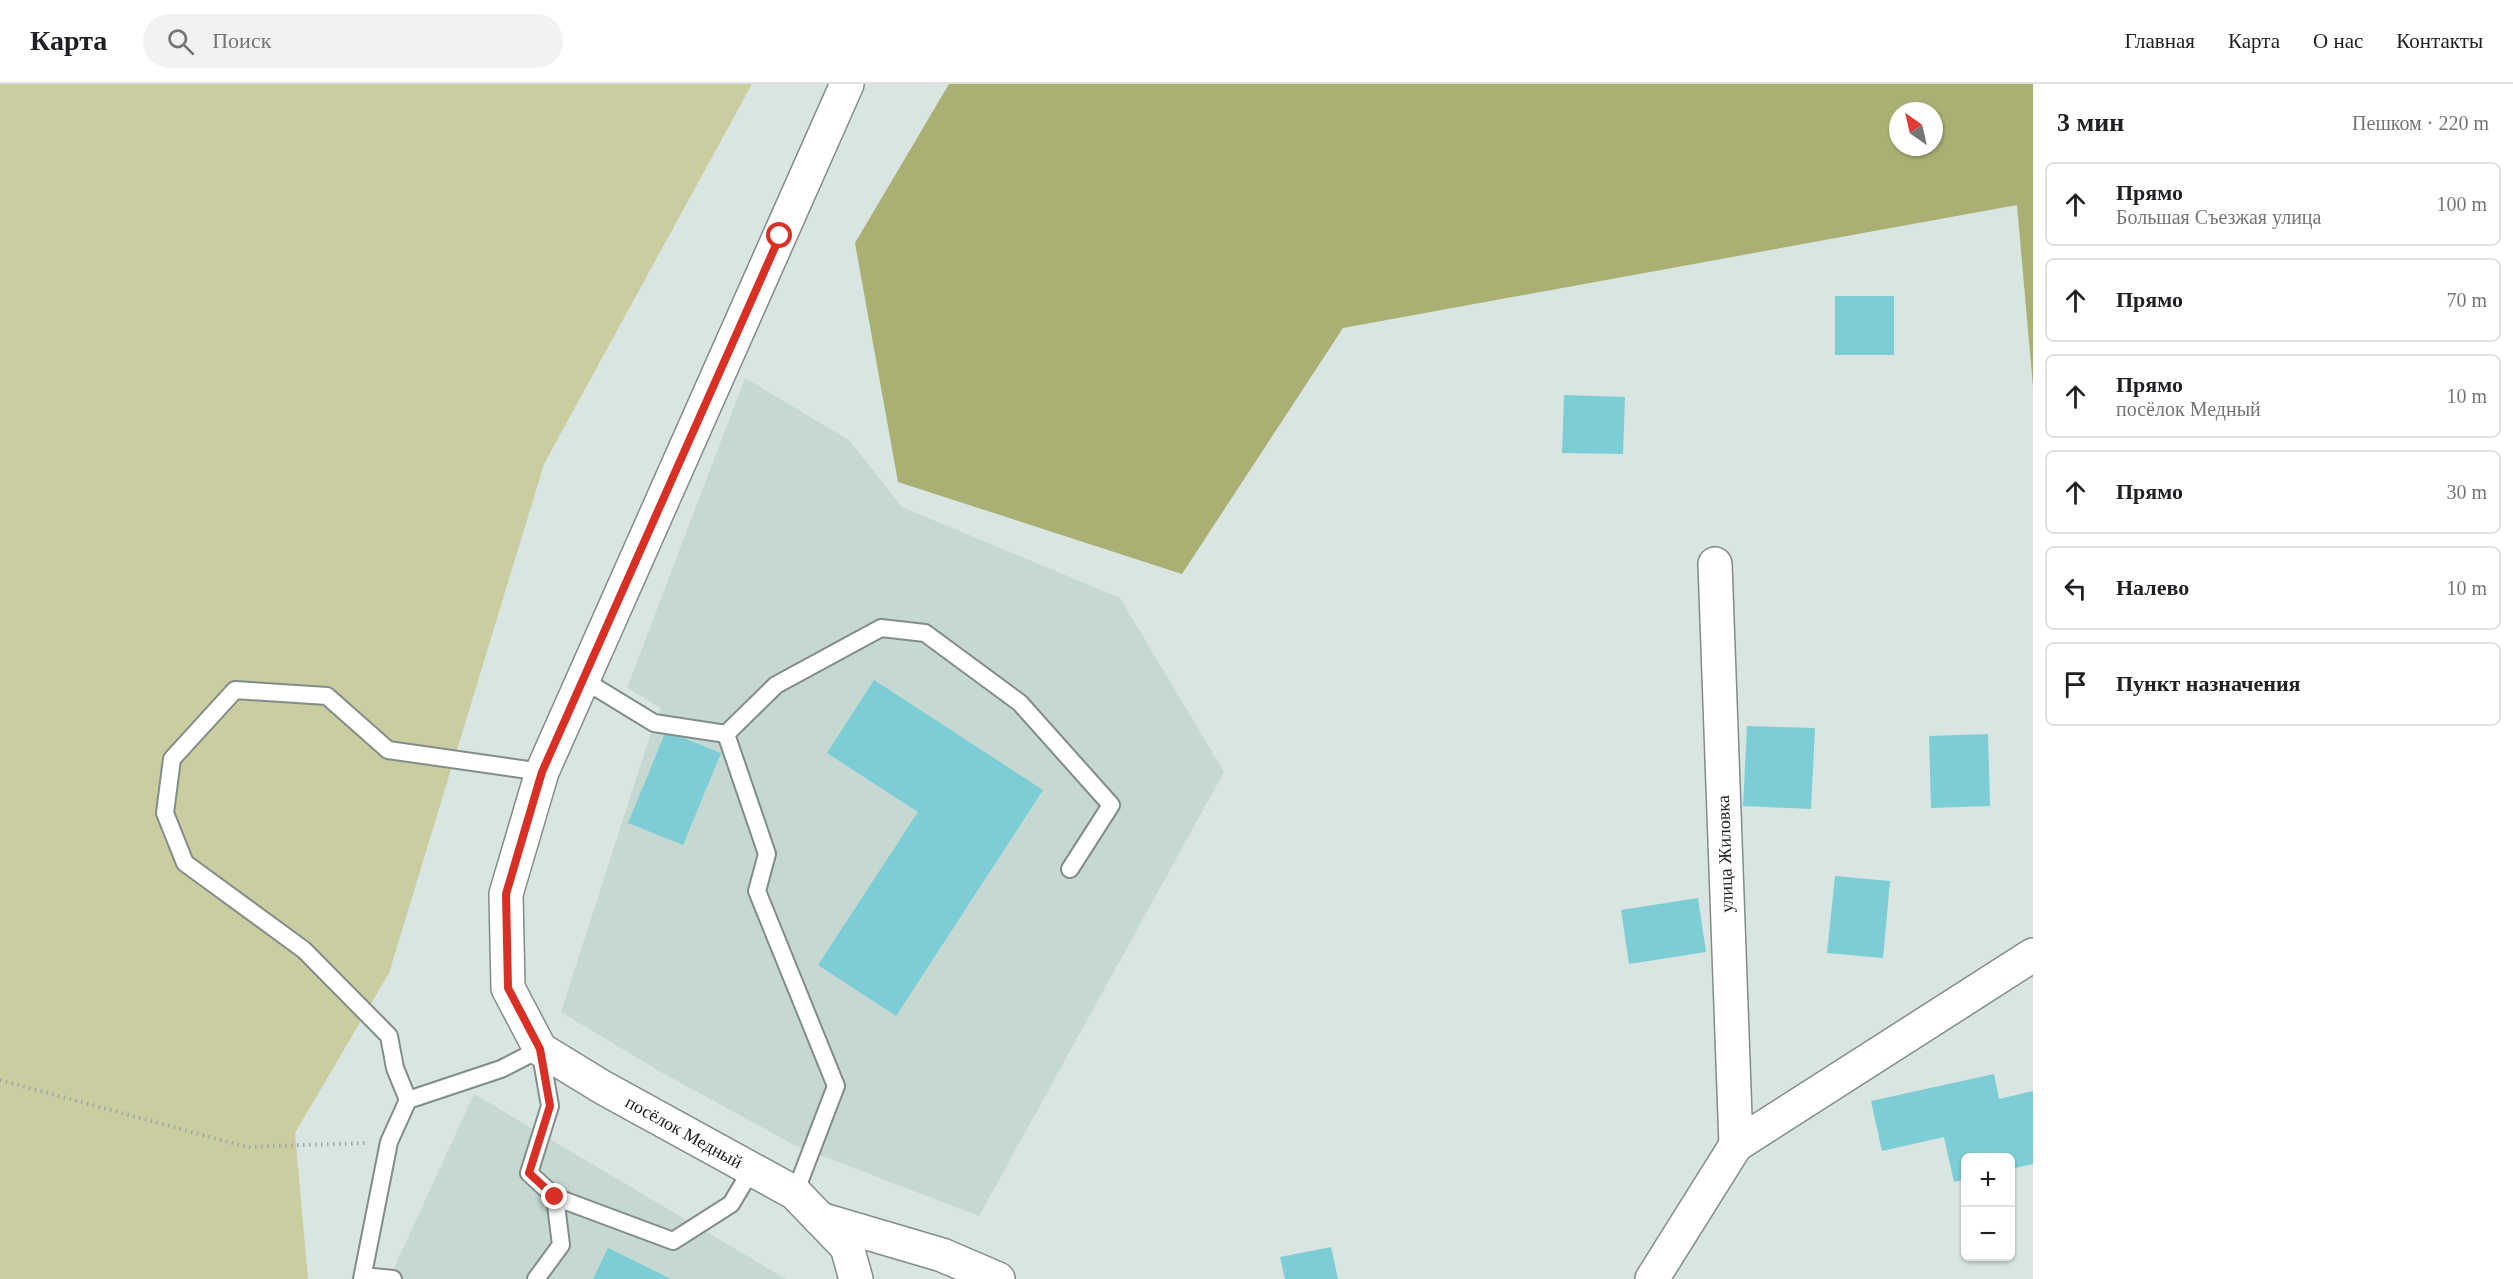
<!DOCTYPE html>
<html lang="ru">
<head>
<meta charset="utf-8">
<style>
  :root { --surface:#fff; --page:#f2f2f2; --text:#202124; --muted:#757577; --line:#e0e0e0 }
  body { margin:0; font-family:Georgia,serif; background:var(--page); color:var(--text) }
  .controls { position:absolute; right:18px; bottom:18px; display:grid; overflow:hidden; border-radius:9px; box-shadow:0 2px 4px #0004 }
  .controls button { width:54px; height:54px; display:grid; place-items:center; padding:0; border:0; border-bottom:2px solid var(--line); background:var(--surface); color:var(--text); font:30px sans-serif }
  .compass { position:absolute; left:1889px; top:18px; width:54px; height:54px; border-radius:50%; background:var(--surface); box-shadow:0 2px 4px #0004; rotate:326deg }
  .stop { position:absolute; width:18px; height:18px; margin:-14px; border:4px solid #d93025; border-radius:50%; background:#fff }
  .stop.end { background:#d93025; border-color:#fff; box-shadow:0 2px 6px #0008 }
  .list { margin:0; padding:0; list-style:none }
  h2 { display:flex; justify-content:space-between; align-items:center; height:78px; margin:0; padding:0 24px; font-size:26px }
  h2 small { font-size:20px; font-weight:400; color:var(--muted) }
  .list li { display:grid; grid-template-columns:39px 1fr auto; gap:18px; align-items:center; box-sizing:border-box; height:84px; margin:0 12px 12px; padding:0 12px; border:2px solid var(--line); border-radius:9px }
  .list b { display:block; font-size:22px; white-space:nowrap }
  .list p { margin:0; font-size:20px; white-space:nowrap; color:var(--muted) }
  .list em { font-size:20px; font-style:normal; color:var(--muted) }
  .icon { flex:none; width:33px; height:33px; fill:none; stroke:currentColor; stroke-width:2; stroke-linecap:round; stroke-linejoin:round }
  .map { position:relative; flex:none; width:2033px; height:1195px; overflow:hidden }
  header { display:flex; align-items:center; gap:36px; box-sizing:border-box; height:84px; padding:0 30px; background:var(--surface); border-bottom:2px solid var(--line) }
  header strong { font-size:28px }
  nav { display:flex; gap:33px; margin-inline-start:auto; font-size:21px }
  .search { width:420px; height:54px; background:var(--page); display:flex; align-items:center; gap:15px; box-sizing:border-box; padding:0 21px; border-radius:33px; color:var(--muted); font-size:22px }
  main { display:flex }
  aside { flex:1; background:var(--surface) }
  .map>svg:first-child { display:block }
  .built { fill:#c5d8d2 }
  .green { fill:#c9cd9f }
  .forest { fill:#aaaf73; fill-rule:evenodd }
  .building { fill:#7ccdd5 }
  .lines { fill:none; stroke-linecap:round; stroke-linejoin:round }
  .lane-casing { stroke:#828d89; stroke-width:20 }
  .street-casing { stroke:#828d89; stroke-width:36 }
  .secondary-casing { stroke:#828d89; stroke-width:36 }
  .path { stroke:#9da7a4; stroke-width:4; stroke-dasharray:1.5 4.5; stroke-linecap:butt }
  .lane { stroke:#fff; stroke-width:16 }
  .street { stroke:#fff; stroke-width:33 }
  .secondary { stroke:#fff; stroke-width:33 }
  .route { stroke:#d93025; stroke-width:8 }
  .labels { text-anchor:middle; stroke-width:4.5; stroke-linejoin:round; paint-order:stroke }
  .street-label { font-size:18px; fill:#202422; stroke:#fff }
</style>
</head>
<body>
<header>
<strong>Карта</strong>
<div class="search"><svg class="icon" aria-label="search" viewBox="0 0 24 24"><circle cx="10" cy="10" r="6"/><path d="M15 15l6 6"/></svg>Поиск</div>
<nav><a>Главная</a><a>Карта</a><a>О нас</a><a>Контакты</a></nav>
</header>
<main>
<div class="map">
<svg width="2033" height="1195" viewBox="0 0 2033 1195">
  <rect width="100%" height="100%" fill="#d9e5e1"/>
  <!-- built -->
  <g class="built">
    <path d="M745,294L849,356L902,423L1120,514L1224,688L979,1132L794,1061L661,988L561,928L654,639L661,624L627,604Z"/>
    <path d="M474,1010L786,1195H389Z"/>
  </g>
  <!-- green -->
  <path class="green" d="M0,0H752L544,380L389,889L295,1049L308,1195H0Z"/>
  <!-- forest -->
  <path class="forest" d="M949,0H2033V303L2017,121L1343,244L1182,490L898,398L855,159ZM1898,27H1934V63H1898Z"/>
  <!-- building -->
  <g class="building">
    <rect x="1835" y="212" width="59" height="59"/>
    <path d="M1564,311L1625,313L1623,370L1562,369Z"/>
    <path d="M874,596L1043,706L896,932L818,881L918,728L827,669Z"/>
    <path d="M1747,642L1815,644L1811,725L1743,722Z"/>
    <path d="M666,647L721,669L683,761L628,739Z"/>
    <path d="M1988,650L1990,722L1931,724L1929,652Z"/>
    <path d="M1835,792L1890,797L1883,874L1827,869Z"/>
    <path d="M1698,814L1706,868L1629,880L1621,826Z"/>
    <path d="M1994,990L1999,1015L2033,1007V1080L2010,1085V1074H1966V1095L1954,1098L1944,1053L1882,1067L1871,1017Z"/>
    <path d="M1331,1163L1338,1195H1285L1280,1173Z"/>
    <path d="M608,1164L671,1195H593Z"/>
  </g>
  <g class="lines">
    <!-- lane casing -->
    <g class="lane-casing">
      <g id="lane">
        <path d="M582,595L654,639L726,650L776,601L881,544L925,549L1020,619L1111,721L1070,785"/>
        <path d="M726,650L767,770L757,807L836,1002L795,1109"/>
        <path d="M408,1016L395,984L389,952L304,866L185,779L165,729L172,675L235,606L327,612L388,666L542,688"/>
        <path d="M363,1192L393,1195"/>
        <path d="M362,1195L389,1058L408,1016L501,985L540,965L550,1022L529,1089L555,1113L673,1157L731,1120L752,1085"/>
        <path d="M536,1195L561,1161L555,1113"/>
      </g>
    </g>
    <!-- street casing -->
    <g class="street-casing">
      <g id="street">
        <path d="M1715,480L1736,1061"/>
        <path d="M820,1135L942,1171L998,1195"/>
        <path d="M1652,1195L1736,1061L2033,871"/>
      </g>
    </g>
    <!-- secondary casing -->
    <g class="secondary-casing">
      <path id="secondary" d="M847,0L542,688L506,810L508,904L540,965L602,1003L795,1109L847,1163L856,1195"/>
    </g>
    <!-- path -->
    <path class="path" d="M0,996L247,1063L365,1059"/>
    <!-- lane -->
    <use href="#lane" class="lane"/>
    <!-- street -->
    <use href="#street" class="street"/>
    <!-- secondary -->
    <use href="#secondary" class="secondary"/>
  </g>
  <g class="lines">
    <!-- route -->
    <path class="route" d="M555,1113L529,1089L550,1022L540,965L508,904L506,810L542,688L780,152"/>
  </g>
  <g class="labels">
    <!-- street labels -->
    <g class="street-label">
      <text transform="translate(1725 770) rotate(-92)" y="6">улица Жиловка</text>
      <text transform="translate(684 1048) rotate(29)" y="6">посёлок Медный</text>
    </g>
  </g>
</svg>
<div class="controls">
<button>+</button>
<button>−</button>
</div>
<svg class="compass" viewBox="-18 -18 36 36"><path d="M0-13l5 13h-10z" fill="#e53935"/><path d="M0 13l5-13h-10z" fill="#757577"/></svg>
<div class="stop" style="left:780px;top:152px"></div>
<div class="stop end" style="left:555px;top:1113px"></div>
</div>
<aside>
<h2>3 мин<small>Пешком · 220 m</small></h2>
<ul class="list">
<li><svg class="icon" aria-label="ahead" viewBox="0 0 24 24"><path d="M12 20V5M6 11l6-6 6 6"/></svg><div><b>Прямо</b><p>Большая Съезжая улица</p></div><em>100 m</em></li>
<li><svg class="icon" aria-label="ahead" viewBox="0 0 24 24"><path d="M12 20V5M6 11l6-6 6 6"/></svg><div><b>Прямо</b></div><em>70 m</em></li>
<li><svg class="icon" aria-label="ahead" viewBox="0 0 24 24"><path d="M12 20V5M6 11l6-6 6 6"/></svg><div><b>Прямо</b><p>посёлок Медный</p></div><em>10 m</em></li>
<li><svg class="icon" aria-label="ahead" viewBox="0 0 24 24"><path d="M12 20V5M6 11l6-6 6 6"/></svg><div><b>Прямо</b></div><em>30 m</em></li>
<li><svg class="icon" aria-label="left" viewBox="0 0 24 24"><path d="M17 20v-9H6M10 6l-5 5 5 5"/></svg><div><b>Налево</b></div><em>10 m</em></li>
<li><svg class="icon" aria-label="arrive" viewBox="0 0 24 24"><path d="M6 21V4h12l-3 4 3 4H6"/></svg><div><b>Пункт назначения</b></div></li>
</ul>
</aside>
</main>
</body>
</html>
